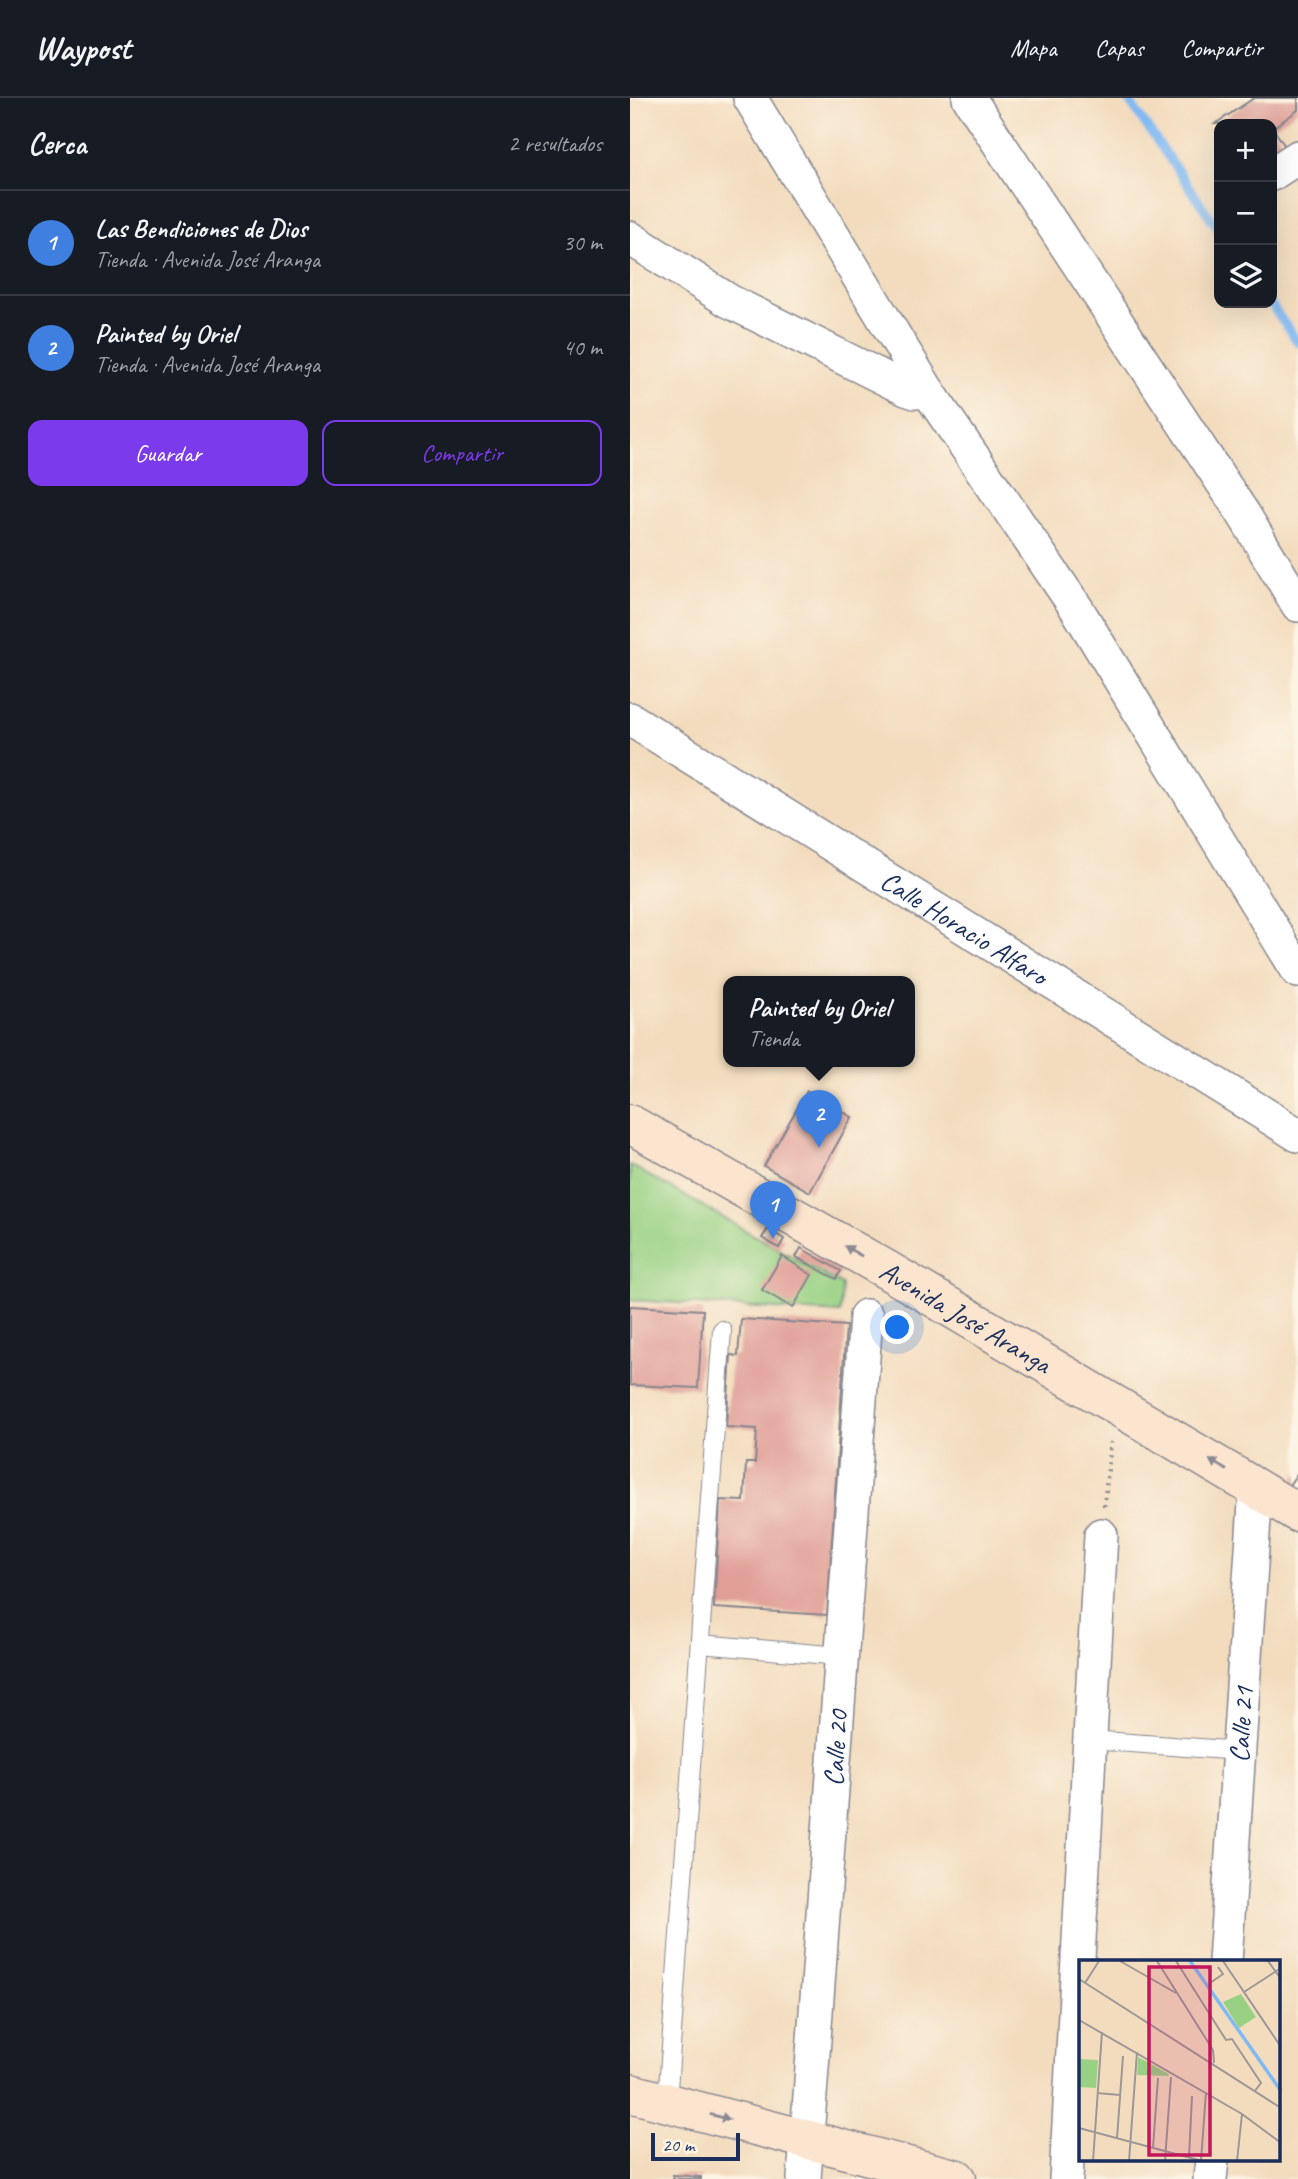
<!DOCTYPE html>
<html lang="es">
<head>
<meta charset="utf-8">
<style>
  :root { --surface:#171b24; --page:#20242c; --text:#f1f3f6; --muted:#9ea1a6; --line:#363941; --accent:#7c3aed }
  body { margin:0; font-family:Caveat,sans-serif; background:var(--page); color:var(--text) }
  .controls { position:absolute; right:21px; top:21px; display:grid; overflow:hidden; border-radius:14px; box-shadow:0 7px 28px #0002 }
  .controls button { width:63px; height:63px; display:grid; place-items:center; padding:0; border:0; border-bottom:2px solid var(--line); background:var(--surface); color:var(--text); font:35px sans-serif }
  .scale { position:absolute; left:21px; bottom:18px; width:89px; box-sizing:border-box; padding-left:7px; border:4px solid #1b2f5e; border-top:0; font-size:19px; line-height:24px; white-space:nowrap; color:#1b2f5e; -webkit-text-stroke:5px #fcf5e5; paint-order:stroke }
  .you { position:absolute; left:268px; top:1230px; width:24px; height:24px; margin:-18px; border:5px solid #fff; border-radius:50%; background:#1a73e8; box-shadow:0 0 0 10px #1a73e833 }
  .badge { display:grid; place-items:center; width:46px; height:46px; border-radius:50%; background:var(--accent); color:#fff; font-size:23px; font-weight:700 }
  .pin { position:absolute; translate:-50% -58px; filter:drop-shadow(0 2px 4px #0008) }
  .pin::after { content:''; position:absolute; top:37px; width:24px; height:21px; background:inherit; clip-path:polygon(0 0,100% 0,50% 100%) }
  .popup { position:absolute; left:93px; top:878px; width:192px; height:91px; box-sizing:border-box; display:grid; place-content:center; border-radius:14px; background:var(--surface); filter:drop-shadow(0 2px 5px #0005); font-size:23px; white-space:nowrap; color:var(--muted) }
  .popup b { font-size:26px; color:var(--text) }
  .popup::after { content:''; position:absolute; left:50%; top:100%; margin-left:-14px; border:14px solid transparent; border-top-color:var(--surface) }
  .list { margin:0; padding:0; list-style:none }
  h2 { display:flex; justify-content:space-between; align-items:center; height:91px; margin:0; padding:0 28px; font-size:30px }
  h2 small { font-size:23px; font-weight:400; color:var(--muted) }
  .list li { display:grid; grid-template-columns:46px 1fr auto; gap:21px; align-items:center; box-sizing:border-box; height:105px; padding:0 28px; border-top:2px solid var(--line) }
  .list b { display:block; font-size:26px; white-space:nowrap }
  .list p { margin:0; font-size:23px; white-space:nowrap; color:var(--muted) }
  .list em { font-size:23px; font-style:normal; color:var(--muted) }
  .actions { display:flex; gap:14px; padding:21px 28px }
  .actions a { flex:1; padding:16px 0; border:2px solid var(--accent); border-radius:14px; text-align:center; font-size:24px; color:var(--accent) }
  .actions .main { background:var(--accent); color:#fff }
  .icon { flex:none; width:38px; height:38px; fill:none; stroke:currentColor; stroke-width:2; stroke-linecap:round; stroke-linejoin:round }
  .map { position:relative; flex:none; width:668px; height:2081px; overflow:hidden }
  header { display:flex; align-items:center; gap:42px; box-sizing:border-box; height:98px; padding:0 35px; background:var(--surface); border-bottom:2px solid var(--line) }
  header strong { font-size:33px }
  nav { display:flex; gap:38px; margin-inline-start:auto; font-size:24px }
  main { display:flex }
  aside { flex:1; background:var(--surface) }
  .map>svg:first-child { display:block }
  .green { fill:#99d184; stroke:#5a8071; stroke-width:2 }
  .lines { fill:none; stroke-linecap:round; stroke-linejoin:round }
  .stream { stroke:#81baf2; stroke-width:9 }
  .building { fill:#e09e96 }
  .lane-casing { stroke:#87868e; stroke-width:20 }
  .street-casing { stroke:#87868e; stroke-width:36 }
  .secondary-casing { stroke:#87868e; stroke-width:41 }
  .path { stroke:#87868e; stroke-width:4.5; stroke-dasharray:2 5; stroke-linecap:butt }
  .lane { stroke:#fff; stroke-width:18 }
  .street { stroke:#fff; stroke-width:33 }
  .secondary { stroke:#fce5cf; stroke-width:38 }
  .oneway { fill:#8c8a96 }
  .labels { text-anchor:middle; stroke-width:5; stroke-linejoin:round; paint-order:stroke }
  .street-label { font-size:28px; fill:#1b2f5e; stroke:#fcf5e5 }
  .inset-river { fill:none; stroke:#81baf2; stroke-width:3.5 }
  .inset-road { fill:none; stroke:#9d9798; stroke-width:2 }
  .view { fill:#c2185b; fill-opacity:0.15; stroke:#c2185b; stroke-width:3.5 }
  .inset-edge { fill:none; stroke:#1b2f5e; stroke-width:3.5 }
</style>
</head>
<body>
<header>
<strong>Waypost</strong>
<nav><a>Mapa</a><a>Capas</a><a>Compartir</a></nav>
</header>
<main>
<aside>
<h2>Cerca<small>2 resultados</small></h2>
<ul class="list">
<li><span class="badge" style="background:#3f7fe0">1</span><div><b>Las Bendiciones de Dios</b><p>Tienda · Avenida José Aranga</p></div><em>30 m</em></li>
<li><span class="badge" style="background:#3f7fe0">2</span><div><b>Painted by Oriel</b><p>Tienda · Avenida José Aranga</p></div><em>40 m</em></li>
</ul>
<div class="actions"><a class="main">Guardar</a><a>Compartir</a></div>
</aside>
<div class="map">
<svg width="668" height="2081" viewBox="0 0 668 2081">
  <rect width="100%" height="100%" fill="#fcf5e5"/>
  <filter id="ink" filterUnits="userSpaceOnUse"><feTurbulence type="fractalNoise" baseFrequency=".0143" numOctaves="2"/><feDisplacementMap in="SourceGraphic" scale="14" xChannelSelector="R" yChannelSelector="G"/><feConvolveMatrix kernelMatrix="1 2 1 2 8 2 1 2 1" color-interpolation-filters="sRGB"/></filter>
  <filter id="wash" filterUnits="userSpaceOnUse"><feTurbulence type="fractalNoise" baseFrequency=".00686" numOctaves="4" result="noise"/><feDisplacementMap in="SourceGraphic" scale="28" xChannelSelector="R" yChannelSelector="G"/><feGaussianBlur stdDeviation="1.57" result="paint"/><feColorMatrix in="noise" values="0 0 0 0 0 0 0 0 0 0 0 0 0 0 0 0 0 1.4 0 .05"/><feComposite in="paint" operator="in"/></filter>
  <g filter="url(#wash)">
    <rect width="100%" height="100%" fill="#f3dcbe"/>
    <!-- green -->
    <path class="green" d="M0,1067L212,1187L210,1215L0,1202Z"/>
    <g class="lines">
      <!-- stream -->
      <g class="stream">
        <path d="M497,0L589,132"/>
        <path d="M640,205L668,245"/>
      </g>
    </g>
    <g id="blocks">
      <!-- building -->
      <g class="building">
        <path d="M624,0H668V12L643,30L656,50L645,58L642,53V26H585Z"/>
        <path d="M177,993L222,1019L180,1094L134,1068Z"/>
        <path d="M138,1131L154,1141L149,1150L132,1140Z"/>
        <path d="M171,1150L211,1173L206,1181L166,1159Z"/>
        <path d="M152,1158L182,1177L163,1210L132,1192Z"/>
        <path d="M0,1208L73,1212L68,1290L0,1287Z"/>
        <path d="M111,1221L216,1228L197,1517L84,1510L90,1402L114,1403L116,1365H125L127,1331L96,1329L101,1257L108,1258Z"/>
        <path d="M668,1374V1399L656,1392Z"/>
        <path d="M43,2077L71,2079V2081H43Z"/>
      </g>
    </g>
  </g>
  <g filter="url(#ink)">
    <use href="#blocks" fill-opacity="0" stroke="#87868e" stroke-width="2"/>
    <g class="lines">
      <!-- lane casing -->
      <g class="lane-casing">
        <g id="lane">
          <path d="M70,1546L211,1558"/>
          <path d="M460,1642L610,1653"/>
          <path d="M37,2005L92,1232"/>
        </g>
      </g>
      <!-- street casing -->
      <g class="street-casing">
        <g id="street">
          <path d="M120,0L298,293L447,511L668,873"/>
          <path d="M339,0L614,417L668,507"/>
          <path d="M642,76L668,59"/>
          <path d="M0,140L99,203L276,291L285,294L298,293"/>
          <path id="s1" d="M0,621L668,1037"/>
          <path id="s2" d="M595,1864L626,1390"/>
          <path id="s3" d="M174,2081L236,1218"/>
          <path d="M436,2081L471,1437"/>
          <path d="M580,2081L582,2062"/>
        </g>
      </g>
      <!-- secondary casing -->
      <g class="secondary-casing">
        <g id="secondary">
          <path id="s4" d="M0,1026L257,1172L668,1415"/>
          <path d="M0,1995L327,2081"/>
        </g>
      </g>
      <!-- path -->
      <path class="path" d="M474,1408L481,1344"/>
      <!-- lane -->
      <use href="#lane" class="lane"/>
      <!-- street -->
      <use href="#street" class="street"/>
      <!-- secondary -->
      <use href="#secondary" class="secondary"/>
    </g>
    <!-- one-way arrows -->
    <defs><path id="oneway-solid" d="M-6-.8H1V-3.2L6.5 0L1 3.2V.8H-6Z" transform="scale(1.75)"/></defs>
    <g class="oneway">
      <use href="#oneway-solid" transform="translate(223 1153) rotate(-150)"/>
      <use href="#oneway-solid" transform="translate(588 1367) rotate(-149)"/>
      <use href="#oneway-solid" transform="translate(90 2019) rotate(15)"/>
    </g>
  </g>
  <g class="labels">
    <!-- street labels -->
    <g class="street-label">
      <text dy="10" stroke="none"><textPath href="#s1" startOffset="394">Calle Horacio Alfaro</textPath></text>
      <text dy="10" stroke="none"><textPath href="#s4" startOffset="387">Avenida José Aranga</textPath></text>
      <text dy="10" stroke="none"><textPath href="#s2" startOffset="238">Calle 21</textPath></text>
      <text dy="10" stroke="none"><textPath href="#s3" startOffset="432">Calle 20</textPath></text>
    </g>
  </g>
  <!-- overview -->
  <g transform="translate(449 1862)">
    <rect width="201" height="201" fill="#f3dcbe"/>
    <path d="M162,34L177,57L160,68L144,42ZM59,97L90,114L89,116L58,115ZM0,99L19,100L17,128L0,127Z" fill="#99d184"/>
    <path class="inset-river" d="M111,1L202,131"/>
    <path class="inset-road" d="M41,1L97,33M78,1L134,90L135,103M97,1L147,80L153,79L182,123L175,132M144,1L202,87M189,1L202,19M0,19L202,148M6,23L20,1M131,23L144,14L139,7M165,32L202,8M0,60L163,154L202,183M18,133L41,135M0,168L123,201M38,178L44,96M74,188L79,118M110,197L113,136M14,201L23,72M50,201L58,92M86,201L92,117M122,201L127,132M158,201L163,154"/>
    <path class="view" d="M70,7H131V195H70Z"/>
    <rect width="201" height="201" class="inset-edge"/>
  </g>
</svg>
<div class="controls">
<button>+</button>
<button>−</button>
<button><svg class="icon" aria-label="layers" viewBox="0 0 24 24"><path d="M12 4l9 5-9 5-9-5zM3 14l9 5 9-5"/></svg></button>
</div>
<div class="scale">20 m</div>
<div class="you"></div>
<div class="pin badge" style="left:143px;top:1141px;background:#3f7fe0">1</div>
<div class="pin badge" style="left:189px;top:1050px;background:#3f7fe0">2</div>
<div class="popup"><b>Painted by Oriel</b>Tienda</div>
</div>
</main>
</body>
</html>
